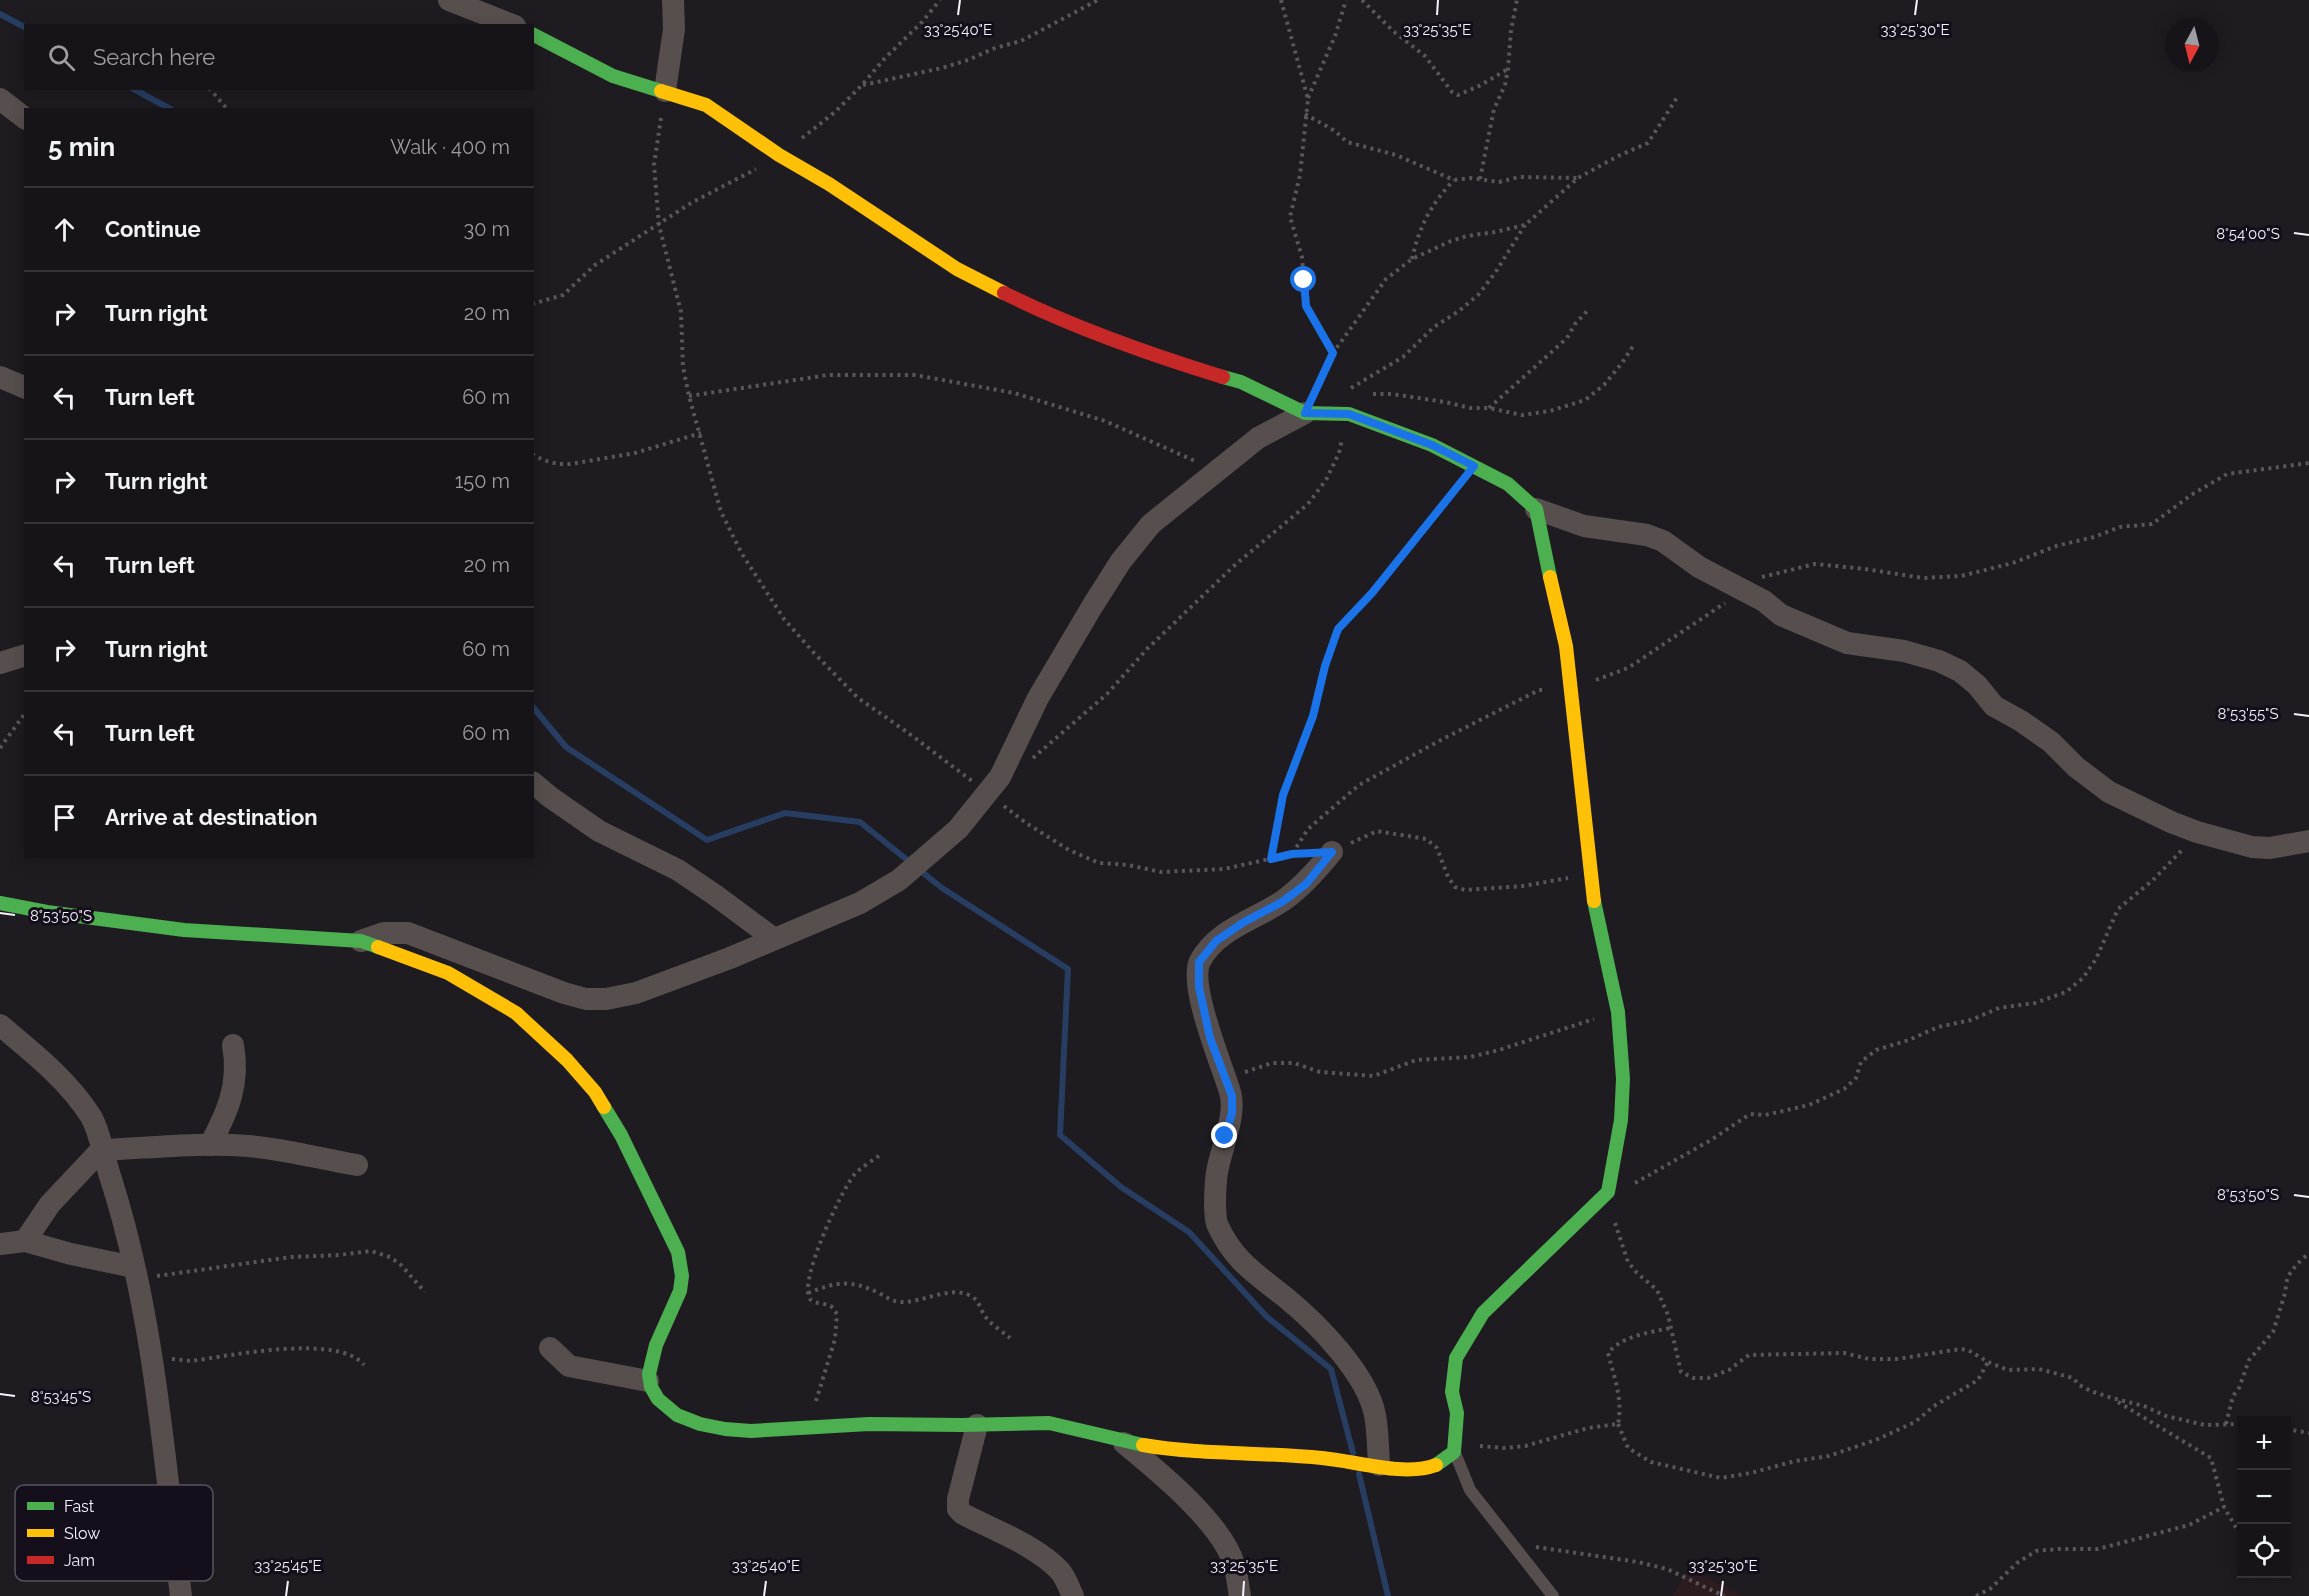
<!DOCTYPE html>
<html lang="en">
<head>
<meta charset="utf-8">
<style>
  :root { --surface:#161419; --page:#1f1d22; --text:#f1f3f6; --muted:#9e9ea2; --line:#353338 }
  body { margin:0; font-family:Raleway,sans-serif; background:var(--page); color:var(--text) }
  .controls { position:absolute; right:18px; bottom:18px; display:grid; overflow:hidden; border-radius:0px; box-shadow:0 3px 15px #0003 }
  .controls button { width:54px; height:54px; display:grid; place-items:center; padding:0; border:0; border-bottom:2px solid var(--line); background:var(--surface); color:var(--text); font:30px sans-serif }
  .compass { position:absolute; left:2165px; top:18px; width:54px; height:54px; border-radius:50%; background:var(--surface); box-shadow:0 3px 15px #0003; rotate:187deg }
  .stop { position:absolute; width:18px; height:18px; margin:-14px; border:4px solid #1a73e8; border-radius:50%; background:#fff }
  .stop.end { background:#1a73e8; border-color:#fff; box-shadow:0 2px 6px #0008 }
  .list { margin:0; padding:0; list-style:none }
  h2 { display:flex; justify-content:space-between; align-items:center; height:78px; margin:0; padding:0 24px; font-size:26px }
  h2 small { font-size:20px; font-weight:400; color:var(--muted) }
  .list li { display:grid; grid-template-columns:39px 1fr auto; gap:18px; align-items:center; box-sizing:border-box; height:84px; padding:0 24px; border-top:2px solid var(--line) }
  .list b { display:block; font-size:22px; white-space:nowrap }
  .list em { font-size:20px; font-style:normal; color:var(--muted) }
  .icon { flex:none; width:33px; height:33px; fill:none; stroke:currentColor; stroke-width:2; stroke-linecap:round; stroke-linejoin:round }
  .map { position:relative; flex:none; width:2309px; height:1596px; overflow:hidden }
  .search { position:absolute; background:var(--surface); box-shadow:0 3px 15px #0003; left:24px; top:24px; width:510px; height:66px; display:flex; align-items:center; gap:15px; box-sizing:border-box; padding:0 21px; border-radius:0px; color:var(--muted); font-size:22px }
  .panel { position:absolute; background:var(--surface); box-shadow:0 3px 15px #0003; left:24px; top:108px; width:510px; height:750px; border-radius:0px }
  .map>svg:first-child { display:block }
  .education { fill:#2d1c1f }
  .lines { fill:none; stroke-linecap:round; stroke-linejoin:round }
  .stream { stroke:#273e62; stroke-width:6 }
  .path { stroke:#5b5657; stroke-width:4; stroke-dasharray:3 4.5; stroke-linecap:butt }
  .lane { stroke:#564f4d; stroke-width:12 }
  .street { stroke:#564f4d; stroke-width:22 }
  .fast { stroke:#4caf50; stroke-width:14 }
  .slow { stroke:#ffc107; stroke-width:14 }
  .jam { stroke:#c62828; stroke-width:14 }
  .route { stroke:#1a73e8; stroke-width:8 }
  .ticks { fill:none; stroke:#f5f2fb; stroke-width:2 }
  .key { fill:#140f1a; stroke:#58535e; stroke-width:1.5 }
  .key-label { font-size:16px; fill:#f5f2fb }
  .ticks-label { font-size:15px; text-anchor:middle; fill:#f5f2fb; stroke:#140f1a; stroke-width:6; stroke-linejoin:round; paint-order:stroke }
</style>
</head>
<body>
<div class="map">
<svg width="2309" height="1596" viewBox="0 0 2309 1596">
  <rect width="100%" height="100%" fill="#1e1b21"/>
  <!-- education -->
  <path class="education" d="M1687,1568L1744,1596H1673Z"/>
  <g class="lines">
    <!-- stream -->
    <g class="stream">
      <path d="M0,14L26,28"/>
      <path d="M132,88L172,110"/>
      <path d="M532,706L566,747L707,840L785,813L860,822L942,888L1068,969L1060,1135L1121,1187L1189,1232L1267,1317L1331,1369L1353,1453"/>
      <path d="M1359,1474L1388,1596"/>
    </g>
    <!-- path -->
    <g class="path">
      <path d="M1281,0L1308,99L1300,175L1290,217L1302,257L1306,306L1333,353"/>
      <path d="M1362,0L1393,31L1425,56L1452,92L1458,95L1479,86L1508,69"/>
      <path d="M863,85L942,68L968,60L995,48L1021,41L1098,0"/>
      <path d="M209,88L228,110"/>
      <path d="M1308,98L1335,36L1346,0"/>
      <path d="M1305,114L1335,131L1347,142L1396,155L1454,180L1471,178L1499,182L1519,177L1578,178"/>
      <path d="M661,118L654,165L659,225L681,312L683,367L689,396L721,512L742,554L784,619L814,653L858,698L907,732L972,781"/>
      <path d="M802,138L835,112L862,85L885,58L922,22L940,0"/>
      <path d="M1480,179L1494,109L1505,85L1508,69L1511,30L1517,0"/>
      <path d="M1412,259C1419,227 1431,204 1454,180"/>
      <path d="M532,304L563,295L595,265L691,203L756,169"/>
      <path d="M1317,388L1333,353L1386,279L1412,259L1451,241L1467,236L1495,232L1525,225L1578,178L1618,156L1648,143L1678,96"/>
      <path d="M1351,388L1403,357L1434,327L1459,311L1478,295L1495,273L1525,225"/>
      <path d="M1373,394H1392L1445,402L1470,408H1489L1522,415L1550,411L1585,400L1604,385L1622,363L1635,343"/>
      <path d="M689,396L828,375H915L1014,393L1105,421L1195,461"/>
      <path d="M1489,408L1567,338L1575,324L1589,309"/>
      <path d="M532,454L543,460L558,464H570L635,453L701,433"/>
      <path d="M1762,577L1815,564L1865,569L1923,578L1961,576L2013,563L2056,546L2094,537L2120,527L2152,524L2191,495L2227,474L2309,463"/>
      <path d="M1596,680L1628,668L1725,603"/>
      <path d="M0,748L26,712"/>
      <path d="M1033,758L1107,694L1147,649L1236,564L1308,504L1326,480L1339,453L1342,439"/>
      <path d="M1004,806L1026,823L1069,850L1099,863L1128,865L1161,872L1224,869L1292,854L1308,829L1359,785L1439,741L1539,690H1545"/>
      <path d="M1351,843L1377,831L1426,839L1437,848L1448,877L1455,887L1465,890L1523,886L1568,878"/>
      <path d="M1271,859L1283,795L1313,716L1325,666L1338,629L1372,593L1457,488"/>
      <path d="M1245,1072L1272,1063H1294L1320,1072L1374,1076L1416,1060L1470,1057L1499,1050L1594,1019"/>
      <path d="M1635,1183L1711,1140L1750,1114L1765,1115L1809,1105L1844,1089L1856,1078L1861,1062L1876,1050L1909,1040L1938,1027L1971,1020L1999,1008L2035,1003L2066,992L2083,978L2096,959L2118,909L2153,880L2183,849"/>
      <path d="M1615,1223L1628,1262L1637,1273L1657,1290L1668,1315L1681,1372L1693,1378H1708L1729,1370L1749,1355L1844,1353L1869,1359H1897L1960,1349L1968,1350L1988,1362L2008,1370L2039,1369L2073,1378L2079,1385L2091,1391L2112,1398L2144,1406L2166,1416L2205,1425L2242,1424"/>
      <path d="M157,1276L291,1257L339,1255L371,1251L390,1257L400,1264L425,1292"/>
      <path d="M808,1293C836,1282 850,1279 879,1293C886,1297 892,1301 900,1302C922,1303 948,1286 969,1295C979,1299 980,1309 985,1316C991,1325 1002,1331 1010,1338"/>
      <path d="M172,1359L191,1361C230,1356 338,1333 364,1365"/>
      <path d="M816,1401L835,1339L837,1314L831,1306C825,1303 814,1304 810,1299C798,1282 841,1191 854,1175C861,1167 872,1161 880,1155"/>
      <path d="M2118,1402L2211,1458L2224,1507L2242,1538"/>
      <path d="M1618,1424L1628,1448L1651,1462L1721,1478L1751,1473L1795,1461L1829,1456L1878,1439L1915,1422L1934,1406L1978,1380L1988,1362"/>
      <path d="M2226,1424L2233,1396L2239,1388L2249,1360L2273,1332L2286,1290C2284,1275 2299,1262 2309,1253"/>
      <path d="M2286,1429L2309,1433"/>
      <path d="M1480,1446L1504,1448L1525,1446L1588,1428L1618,1424C1623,1399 1614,1377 1608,1353C1623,1335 1649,1333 1670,1328"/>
      <path d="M1536,1547L1638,1562L1667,1569L1724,1596"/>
      <path d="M1976,1596L1990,1589L2017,1563L2036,1551L2058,1549H2098L2189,1525L2224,1507"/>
    </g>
    <!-- lane -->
    <path class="lane" d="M1455,1453L1470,1490L1553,1596"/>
    <!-- street -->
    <g class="street">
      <path d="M449,0L515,26"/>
      <path d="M665,91L674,29L673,0"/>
      <path d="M0,99L26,119"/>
      <path d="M0,377L26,388"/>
      <path d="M1536,509L1584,526L1647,535L1663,541L1699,567L1764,601L1781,615L1847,643L1904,651L1939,661L1960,671L1977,685L1994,706L2021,721L2051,742L2076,767L2109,792L2171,822L2197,832L2252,847L2270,848L2309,841"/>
      <path d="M0,663L26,655"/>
      <path d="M532,782L550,797L599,831L678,870L715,895L773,938"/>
      <path d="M1332,852C1317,870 1303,886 1284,900C1257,919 1217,929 1200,961C1188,985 1222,1065 1230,1092C1237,1114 1221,1149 1217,1172C1215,1184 1215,1196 1215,1208C1216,1214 1215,1221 1218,1226C1234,1261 1256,1274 1285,1297C1318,1324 1367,1374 1375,1415C1378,1431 1378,1449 1379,1465"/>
      <path d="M361,941L384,933H408L564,993L586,999H606L636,993L730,958L860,903L899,880L958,829L1000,777L1038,698L1093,605L1121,561L1151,524L1258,438L1305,413"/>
      <path d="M0,1025C32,1052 67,1079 90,1115C99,1128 105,1162 111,1179C154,1314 164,1456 181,1596"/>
      <path d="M210,1145C228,1111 240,1084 233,1045"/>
      <path d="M25,1241L50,1204L101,1150C150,1148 200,1142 248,1146C285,1149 321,1159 357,1165"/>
      <path d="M0,1244L25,1241L71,1254L134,1267"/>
      <path d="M550,1348L569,1366L648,1381"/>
      <path d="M977,1425L958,1499V1509L963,1514C992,1529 1037,1546 1060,1571C1066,1578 1069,1588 1073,1596"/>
      <path d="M1124,1443C1158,1471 1221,1522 1234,1564C1237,1574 1238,1585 1240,1596"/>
    </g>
    <!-- fast -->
    <g class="fast">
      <path d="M532,34L613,76L661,91"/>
      <path d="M1223,377L1241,382L1305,413L1349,414L1432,445L1508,484L1536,509L1550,577"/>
      <path d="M0,903L47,912L184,930L361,941L378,947"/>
      <path d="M604,1107L621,1135L678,1252L682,1276L680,1291L656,1345L649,1374L651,1387L658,1399L677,1415L700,1424L725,1429L751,1431L869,1424L961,1425L1049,1423L1143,1445"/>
      <path d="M1436,1465L1454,1452L1457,1413L1452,1392L1456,1358L1483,1313L1608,1192L1621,1120L1623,1079L1618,1012L1594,901"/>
    </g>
    <!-- slow -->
    <g class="slow">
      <path d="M661,91L706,105L779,155L829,184L957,269L1004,293"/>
      <path d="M1550,577L1566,646L1594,901"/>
      <path d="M378,947L448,973L516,1013L567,1060L595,1092L604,1107"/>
      <path d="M1143,1445C1202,1455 1263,1452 1322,1458C1356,1461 1404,1477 1436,1465"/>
    </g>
    <!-- jam -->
    <path class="jam" d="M1004,293C1074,328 1148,354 1223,377"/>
  </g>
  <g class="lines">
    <!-- route -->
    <path class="route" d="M1225,1136L1232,1113V1096L1210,1038L1199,987V962L1216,941L1244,922L1282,902L1306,884L1332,852L1292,854L1271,859L1283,795L1313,716L1325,666L1338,629L1372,593L1474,466L1432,445L1349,414L1305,413L1333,353L1306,306L1304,280"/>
  </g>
  <!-- ticks -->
  <path class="ticks" d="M958,15L960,0M1437,15L1438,0M1915,15L1917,0M2294,233L2309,235M2294,714L2309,716M0,913L15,915M2294,1195L2309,1197M0,1394L15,1396M286,1596L288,1581M764,1596L766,1581M1243,1596L1244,1581M1721,1596L1723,1581"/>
  <!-- legend -->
  <rect x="15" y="1485" width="198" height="96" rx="9" class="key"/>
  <rect x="27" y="1502" width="27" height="8" fill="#4caf50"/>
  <rect x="27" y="1529" width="27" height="8" fill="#ffc107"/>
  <rect x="27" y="1556" width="27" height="8" fill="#c62828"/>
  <g class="key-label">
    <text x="64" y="1512">Fast</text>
    <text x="64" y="1539">Slow</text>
    <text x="64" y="1566">Jam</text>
  </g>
  <g class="ticks-label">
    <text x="958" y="35">33°25'40"E</text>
    <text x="1437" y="35">33°25'35"E</text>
    <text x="1915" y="35">33°25'30"E</text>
    <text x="2248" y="239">8°54'00"S</text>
    <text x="2248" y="719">8°53'55"S</text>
    <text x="61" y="921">8°53'50"S</text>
    <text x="2248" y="1200">8°53'50"S</text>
    <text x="61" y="1402">8°53'45"S</text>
    <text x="288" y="1571">33°25'45"E</text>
    <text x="766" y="1571">33°25'40"E</text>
    <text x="1244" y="1571">33°25'35"E</text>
    <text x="1723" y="1571">33°25'30"E</text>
  </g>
</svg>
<div class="controls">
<button>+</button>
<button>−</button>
<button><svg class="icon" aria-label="locate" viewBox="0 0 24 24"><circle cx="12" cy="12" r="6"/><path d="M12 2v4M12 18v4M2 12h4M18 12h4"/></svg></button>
</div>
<svg class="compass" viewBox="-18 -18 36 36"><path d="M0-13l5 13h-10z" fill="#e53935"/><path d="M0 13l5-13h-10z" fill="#9e9ea2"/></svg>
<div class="stop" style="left:1304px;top:280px"></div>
<div class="stop end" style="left:1225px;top:1136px"></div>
<div class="search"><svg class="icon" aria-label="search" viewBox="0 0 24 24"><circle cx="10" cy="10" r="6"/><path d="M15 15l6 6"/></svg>Search here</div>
<section class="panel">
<h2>5 min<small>Walk · 400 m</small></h2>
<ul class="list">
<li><svg class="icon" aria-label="ahead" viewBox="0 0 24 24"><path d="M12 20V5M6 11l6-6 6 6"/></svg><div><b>Continue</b></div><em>30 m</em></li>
<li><svg class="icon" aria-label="right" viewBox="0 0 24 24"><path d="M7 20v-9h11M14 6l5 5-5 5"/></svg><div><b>Turn right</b></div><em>20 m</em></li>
<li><svg class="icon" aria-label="left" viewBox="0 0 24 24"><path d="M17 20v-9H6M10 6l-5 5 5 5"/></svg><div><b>Turn left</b></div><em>60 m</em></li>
<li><svg class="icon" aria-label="right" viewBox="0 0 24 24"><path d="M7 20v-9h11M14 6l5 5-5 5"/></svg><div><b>Turn right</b></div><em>150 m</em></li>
<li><svg class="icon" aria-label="left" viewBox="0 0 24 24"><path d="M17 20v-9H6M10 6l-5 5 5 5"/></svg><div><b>Turn left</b></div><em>20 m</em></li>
<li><svg class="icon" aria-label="right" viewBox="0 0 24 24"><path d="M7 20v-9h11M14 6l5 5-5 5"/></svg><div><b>Turn right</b></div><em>60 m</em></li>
<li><svg class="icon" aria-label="left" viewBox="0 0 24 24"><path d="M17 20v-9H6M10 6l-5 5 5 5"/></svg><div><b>Turn left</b></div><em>60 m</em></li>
<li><svg class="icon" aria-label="arrive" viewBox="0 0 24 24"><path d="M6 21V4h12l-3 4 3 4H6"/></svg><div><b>Arrive at destination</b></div></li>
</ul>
</section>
</div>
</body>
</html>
